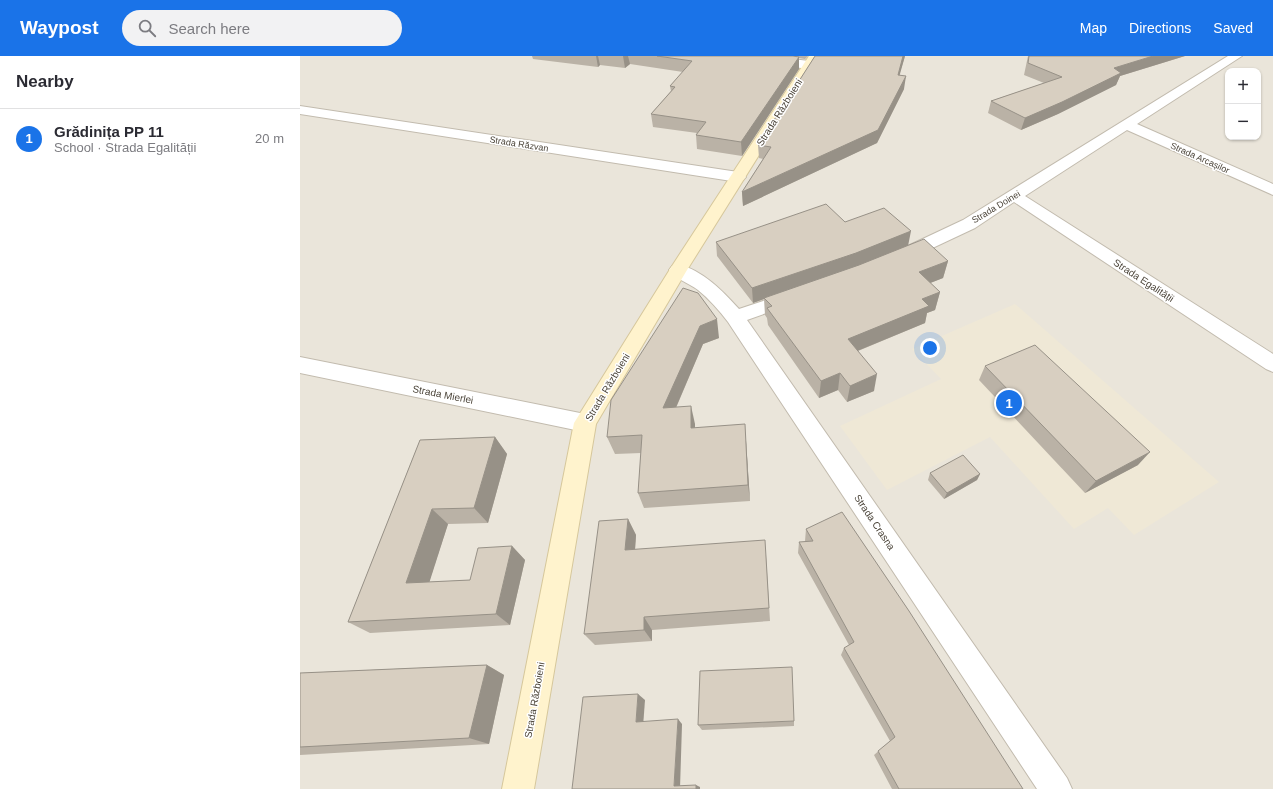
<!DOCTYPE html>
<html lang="en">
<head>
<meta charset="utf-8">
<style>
  :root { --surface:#fff; --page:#f2f2f3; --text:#2b2b33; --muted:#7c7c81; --line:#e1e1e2; --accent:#1a73e8 }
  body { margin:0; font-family:Arial,sans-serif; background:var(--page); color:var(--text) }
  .controls { position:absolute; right:12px; top:12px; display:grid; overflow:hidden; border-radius:8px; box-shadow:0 1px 3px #0004 }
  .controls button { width:36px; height:36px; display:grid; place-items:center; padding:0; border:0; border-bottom:1px solid var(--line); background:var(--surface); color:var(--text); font:20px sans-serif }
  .you { position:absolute; left:630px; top:292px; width:14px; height:14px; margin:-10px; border:3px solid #fff; border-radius:50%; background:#1a73e8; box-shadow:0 0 0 6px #1a73e833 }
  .badge { display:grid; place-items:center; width:26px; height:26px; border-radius:50%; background:var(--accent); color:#fff; font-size:13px; font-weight:700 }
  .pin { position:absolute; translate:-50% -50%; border:2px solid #fff; box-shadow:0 1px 4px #0006 }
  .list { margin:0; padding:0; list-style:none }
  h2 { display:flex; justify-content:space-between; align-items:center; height:52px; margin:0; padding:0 16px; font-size:17px }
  h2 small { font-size:13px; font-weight:400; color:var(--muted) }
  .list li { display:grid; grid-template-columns:26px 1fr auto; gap:12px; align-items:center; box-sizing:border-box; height:60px; padding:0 16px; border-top:1px solid var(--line) }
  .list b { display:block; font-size:15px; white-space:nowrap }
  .list p { margin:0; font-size:13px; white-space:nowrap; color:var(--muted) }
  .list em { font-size:13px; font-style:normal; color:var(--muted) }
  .icon { flex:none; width:22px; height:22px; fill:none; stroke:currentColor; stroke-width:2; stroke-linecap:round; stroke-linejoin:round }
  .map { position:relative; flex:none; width:973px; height:733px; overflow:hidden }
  header { display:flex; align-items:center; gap:24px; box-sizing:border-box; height:56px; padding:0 20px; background:var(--accent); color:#fff }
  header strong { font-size:19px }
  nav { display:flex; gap:22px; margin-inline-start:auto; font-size:14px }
  .search { width:280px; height:36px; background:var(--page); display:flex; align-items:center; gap:10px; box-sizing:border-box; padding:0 14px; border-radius:22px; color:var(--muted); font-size:15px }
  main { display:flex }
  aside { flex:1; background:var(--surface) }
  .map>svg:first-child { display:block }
  .residential { fill:#eae5da; fill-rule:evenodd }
  .education { fill:#efe8d6 }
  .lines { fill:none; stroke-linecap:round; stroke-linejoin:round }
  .street-casing { stroke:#c2bbae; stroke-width:2 }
  .secondary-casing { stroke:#d6c79b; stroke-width:2 }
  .street { fill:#fff; fill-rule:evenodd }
  .secondary { fill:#fff3cd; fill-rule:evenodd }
  .wall { fill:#bab2a6 }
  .shaded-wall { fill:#979187 }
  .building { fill:#d8cfc1; stroke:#979187 }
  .labels { text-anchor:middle; stroke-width:3; stroke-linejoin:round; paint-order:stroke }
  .far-street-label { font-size:9px; fill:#4b4439; stroke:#fff }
  .street-label { font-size:10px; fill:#4b4439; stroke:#fff }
</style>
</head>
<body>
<header>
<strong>Waypost</strong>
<div class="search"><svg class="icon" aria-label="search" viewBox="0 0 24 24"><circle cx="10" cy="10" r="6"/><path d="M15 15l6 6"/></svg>Search here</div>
<nav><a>Map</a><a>Directions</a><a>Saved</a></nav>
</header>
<main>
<aside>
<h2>Nearby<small></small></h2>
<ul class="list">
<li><span class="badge">1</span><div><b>Grădinița PP 11</b><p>School · Strada Egalității</p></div><em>20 m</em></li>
</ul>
</aside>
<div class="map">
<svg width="973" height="733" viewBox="0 0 973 733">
  <rect width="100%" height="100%" fill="#f6f3ec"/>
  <!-- residential -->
  <path class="residential" d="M0,0H973V733H0ZM928,15H958V81H928Z"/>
  <!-- education -->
  <path class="education" d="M715,248L919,426L834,479L808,452L774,473L690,381L587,434L540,370L641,323L612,293Z"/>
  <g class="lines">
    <!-- street casing -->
    <g class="street-casing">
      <g id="street">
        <path d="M433,0H467L509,5L513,6L515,9L513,12L509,13L439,4L435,2Z"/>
        <path d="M928,0H942L837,68L973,128V139L827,74L725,140L973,298V316L966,313L714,146L675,172L607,204L601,206L595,204L592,200L595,196L663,164Z"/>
        <path d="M0,50L438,116L443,118L446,121L443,124L438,126L0,58Z"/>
        <path d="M378,208C403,215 422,234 439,253L493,235L500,237L502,241L500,245L447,264L767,722L772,733H737L428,266C419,254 409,243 398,234C389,227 375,223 369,214L372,210Z"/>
        <path d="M0,301L285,358L293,361L296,367L293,373L285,376L0,317Z"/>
      </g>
    </g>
    <!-- secondary casing -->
    <g class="secondary-casing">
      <path id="secondary" d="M509,0H521L387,214L296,368L234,733H202L274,367L372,210Z"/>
    </g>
    <!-- street -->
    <use href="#street" class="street"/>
    <!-- secondary -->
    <use href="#secondary" class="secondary"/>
  </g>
  <!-- wall -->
  <g class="wall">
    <path d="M232,0H508L505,3L499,2V13L442,100L397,93L396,79L397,77L353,71L351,58L371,35L370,30L383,16L330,8L325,12L300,9L298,11L233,3Z"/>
    <path d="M515,0H605L599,19L604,33L577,87L443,150L442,136L463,103L459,102L458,89Z"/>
    <path d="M728,0H885L820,20L816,29L758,58L721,74L688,57L691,45L744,27L724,19Z"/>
    <path d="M545,166L608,190L648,205L643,222L630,227L640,236L635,254L627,257L625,267L558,295L574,335L547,346L538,334L519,342L468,269L467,262L465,259L464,243L453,247L417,200L416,186Z"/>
    <path d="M383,232L419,282L403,288L376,352L395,368V372L446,385L450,445L344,452L338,437L341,397L315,398L307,381Z"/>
    <path d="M685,310L838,409L785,437L679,324Z"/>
    <path d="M195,381L207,398L188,467L148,468L129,526L170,524L212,490L225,504L210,569L70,577L48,566L120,384Z"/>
    <path d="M630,417L680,418L677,424L644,443L628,424Z"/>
    <path d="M328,463L336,479L335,493L466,499L470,565L352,574V585L295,589L284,578Z"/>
    <path d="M506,473L723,733H592L574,699L590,685L541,599L544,592L549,589L498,497L499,486H506L505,485Z"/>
    <path d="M187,609L204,619L189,688L0,699V617Z"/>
    <path d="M494,665V670L402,674L398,669Z"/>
  </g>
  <!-- shaded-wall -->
  <g class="shaded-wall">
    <path d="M296,0H298L300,9L298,11Z"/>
    <path d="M323,0H328L330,8L325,12Z"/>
    <path d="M603,0H605L596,32L598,19Z"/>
    <path d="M853,0H885L820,20L816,29L758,58L721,74L725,62L814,12Z"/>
    <path d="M499,1V13L442,100L441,86Z"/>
    <path d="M606,20L604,33L577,87L443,150L442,136Z"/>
    <path d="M611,175L608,190L554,212L464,242V243L453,247L452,232Z"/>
    <path d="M648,205L643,222L615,233L619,216Z"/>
    <path d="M640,236L635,254L627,257L625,267L545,300L548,283L622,243Z"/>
    <path d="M417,263L419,282L403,288L368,370L363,352L400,270Z"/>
    <path d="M540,317L538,334L519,342L521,325Z"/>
    <path d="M577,318L574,335L547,346L550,330Z"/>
    <path d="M391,350L395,368V389L391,372Z"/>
    <path d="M445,368L446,385L450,445L448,429Z"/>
    <path d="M195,381L207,398L188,467L174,452Z"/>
    <path d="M850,396L838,409L785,437L796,425Z"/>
    <path d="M680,418L677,424L644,443L647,437Z"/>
    <path d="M132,453L148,468L125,540L106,527Z"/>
    <path d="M328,463L336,479L334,509L325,494Z"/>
    <path d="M212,490L225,504L210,569L196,558Z"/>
    <path d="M344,561L352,574V585L344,574Z"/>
    <path d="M187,609L204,619L189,688L169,682Z"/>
    <path d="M338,638L345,644L343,671L336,666Z"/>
    <path d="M378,663L382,668L380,732L374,730Z"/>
    <path d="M396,729L400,731V733H396Z"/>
  </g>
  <!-- building -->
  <g class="building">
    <path d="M357,0H493L499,1L441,86L396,79L406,66L351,58L375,31L370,30L392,5Z"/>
    <path d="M515,0H603L598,19L606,20L578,74L442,136L471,91L458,89Z"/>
    <path d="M729,0H853L814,12L821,17L762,46L725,62L691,45L762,21L728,7Z"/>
    <path d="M526,148L545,166L584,152L611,175L556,197L452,232L416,186Z"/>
    <path d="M624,183L648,205L619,216L640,236L622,243L629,250L548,283L577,318L550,330L540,317L521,325L467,252L472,250L464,242L559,209Z"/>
    <path d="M383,232L398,237L417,263L400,270L363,352L391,350V372L445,368L448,429L338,437L342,379L307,381L311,344Z"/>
    <path d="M735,289L850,396L796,425L685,310Z"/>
    <path d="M195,381L174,452L132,453L106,527L170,524L178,492L212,490L196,558L48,566L120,384Z"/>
    <path d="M663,399L680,418L647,437L630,417Z"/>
    <path d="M542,456L609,555L723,733H599L578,695L595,681L544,592L554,586L499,486L513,485L506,473Z"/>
    <path d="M328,463L325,494L465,484L469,552L344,561V574L284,578L299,465Z"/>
    <path d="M187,609L169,682L0,691V617Z"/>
    <path d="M492,611L494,665L398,669L400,615Z"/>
    <path d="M338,638L336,666L378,663L374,730L396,729V733H272L283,641Z"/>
  </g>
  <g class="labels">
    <!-- far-street labels -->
    <g class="far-street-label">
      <text transform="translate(219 88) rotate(9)" y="3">Strada Răzvan</text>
      <text transform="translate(900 102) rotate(24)" y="3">Strada Arcașilor</text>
      <text transform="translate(696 151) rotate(-31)" y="3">Strada Doinei</text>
    </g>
    <!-- street labels -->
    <g class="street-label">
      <text transform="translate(479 56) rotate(-58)" y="4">Strada Războieni</text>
      <text transform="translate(844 224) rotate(33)" y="4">Strada Egalității</text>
      <text transform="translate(307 331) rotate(-59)" y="4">Strada Războieni</text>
      <text transform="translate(143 338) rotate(11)" y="4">Strada Mierlei</text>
      <text transform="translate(575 466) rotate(56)" y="4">Strada Crasna</text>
      <text transform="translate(234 644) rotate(-80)" y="4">Strada Războieni</text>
    </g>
  </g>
</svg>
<div class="controls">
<button>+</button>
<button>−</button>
</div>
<div class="you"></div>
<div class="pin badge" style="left:709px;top:347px">1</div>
</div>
</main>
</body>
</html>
